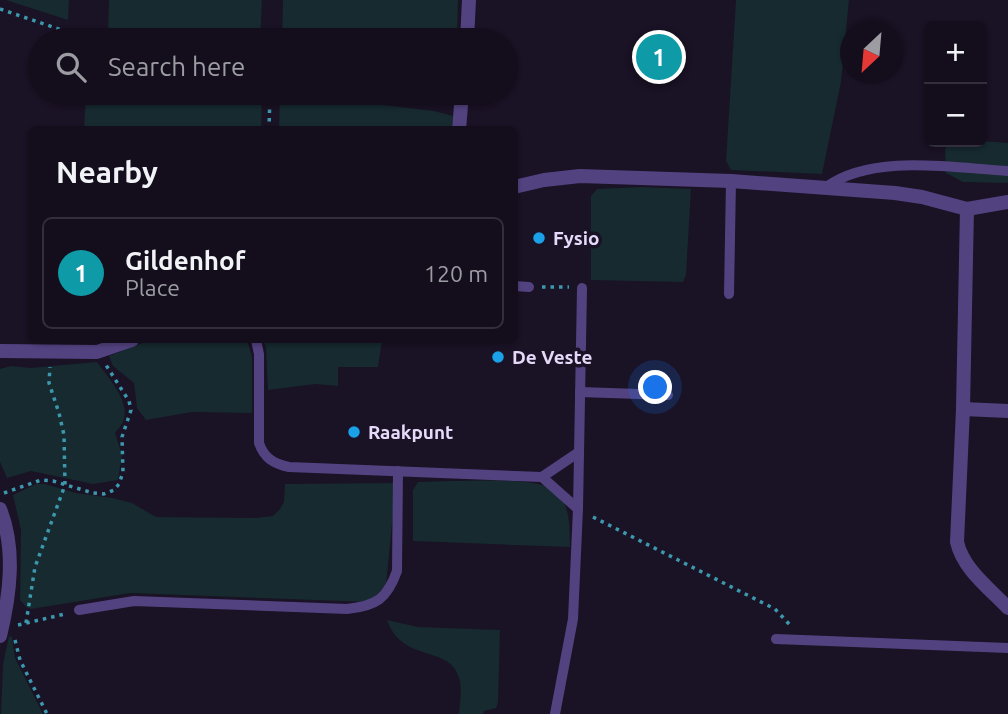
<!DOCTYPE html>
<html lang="en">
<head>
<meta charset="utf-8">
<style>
  :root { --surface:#140e1c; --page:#211c29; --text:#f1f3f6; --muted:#9d9ca3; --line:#332e3b; --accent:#1a73e8 }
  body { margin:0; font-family:Ubuntu,sans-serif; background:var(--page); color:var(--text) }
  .controls { position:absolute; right:21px; top:21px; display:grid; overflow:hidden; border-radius:10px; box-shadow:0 2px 5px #0004 }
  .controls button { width:63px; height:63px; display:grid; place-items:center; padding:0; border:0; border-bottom:2px solid var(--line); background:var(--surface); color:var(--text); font:35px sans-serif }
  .compass { position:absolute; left:840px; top:21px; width:63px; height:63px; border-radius:50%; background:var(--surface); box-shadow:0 2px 5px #0004; rotate:206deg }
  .you { position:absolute; left:656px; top:388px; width:24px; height:24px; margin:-18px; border:5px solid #fff; border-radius:50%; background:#1a73e8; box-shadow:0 0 0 10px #1a73e833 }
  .badge { display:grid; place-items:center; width:46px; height:46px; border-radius:50%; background:var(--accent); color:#fff; font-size:23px; font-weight:700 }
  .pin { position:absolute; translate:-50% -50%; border:4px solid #fff; box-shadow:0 2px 7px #0006 }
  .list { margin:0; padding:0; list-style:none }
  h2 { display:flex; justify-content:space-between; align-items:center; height:91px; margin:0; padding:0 28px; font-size:30px }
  h2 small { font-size:23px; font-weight:400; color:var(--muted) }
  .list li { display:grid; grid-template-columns:46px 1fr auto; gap:21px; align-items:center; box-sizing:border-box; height:112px; margin:0 14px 14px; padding:0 14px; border:2px solid var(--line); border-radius:10px }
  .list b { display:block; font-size:26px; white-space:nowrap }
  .list p { margin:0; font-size:23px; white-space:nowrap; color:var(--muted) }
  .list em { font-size:23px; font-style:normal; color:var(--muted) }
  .icon { flex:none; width:38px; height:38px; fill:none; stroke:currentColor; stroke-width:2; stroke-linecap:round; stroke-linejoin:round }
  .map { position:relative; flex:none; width:1008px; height:714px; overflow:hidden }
  .search { position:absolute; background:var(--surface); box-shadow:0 2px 5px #0004; left:28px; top:28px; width:490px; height:77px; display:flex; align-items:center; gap:18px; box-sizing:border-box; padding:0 24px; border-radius:38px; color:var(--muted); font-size:26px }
  .panel { position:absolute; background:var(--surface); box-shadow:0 2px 5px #0004; left:28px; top:126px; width:490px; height:217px; border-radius:10px }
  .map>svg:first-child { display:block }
  .green { fill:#162a2f }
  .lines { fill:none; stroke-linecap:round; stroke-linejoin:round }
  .path { stroke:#3c98ad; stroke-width:3.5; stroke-dasharray:3.5 5; stroke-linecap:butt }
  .lane { stroke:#534280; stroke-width:10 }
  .street { stroke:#534280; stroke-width:14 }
  .poi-dot { fill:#1aa1e7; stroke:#1a1225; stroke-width:2.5 }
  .labels { text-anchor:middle; stroke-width:7; stroke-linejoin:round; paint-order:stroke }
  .poi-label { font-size:19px; font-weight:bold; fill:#e6dafb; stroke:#1a1225; text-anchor:start }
</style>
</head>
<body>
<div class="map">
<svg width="1008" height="714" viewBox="0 0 1008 714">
  <rect width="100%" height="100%" fill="#1a1225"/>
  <!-- green -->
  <g class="green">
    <path d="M6,0H69L68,20Z"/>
    <path d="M109,0H262L260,40H128L108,34Z"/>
    <path d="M283,0H458L457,40H282Z"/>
    <path d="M736,0H849L841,82L822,174L731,170L726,161Z"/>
    <path d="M86,93H262L261,129H84Z"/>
    <path d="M280,93L434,111L453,116L452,129H279Z"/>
    <path d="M982,141L1008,143V183L963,182L946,173L945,149L952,142Z"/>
    <path d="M642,187L691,189L686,275L683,282L591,280V196L597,189Z"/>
    <path d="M150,340H247L252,357V413L192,412L146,420L137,408L134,383L113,366L109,356Z"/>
    <path d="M263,340H382L378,367H338V386L315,384L268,390L266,347Z"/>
    <path d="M97,362C107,376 130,401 124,419C123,424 118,429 115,433L122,455L118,480L93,484L31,471L7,478L0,462V369L11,366L30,368Z"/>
    <path d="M449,481C472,481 548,476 560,495C570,510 570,529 570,547L413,541V490L418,482Z"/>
    <path d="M396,483L386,585L369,602L130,593L31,609L26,607L20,600L21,530L13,495L36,484H45L76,493L113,498L132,503L156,517L255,518L273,516L280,509L284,502L285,484Z"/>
    <path d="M387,620L418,627L500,630L498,702L496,708L484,711L483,714H459C460,702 463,687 458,675C448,646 401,662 387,620Z"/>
    <path d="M9,636L12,637L15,658L43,714H1L3,664Z"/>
  </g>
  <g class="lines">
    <!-- path -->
    <g class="path">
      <path d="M0,9L91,40"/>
      <path d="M384,93L445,101"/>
      <path d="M269,130L270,93"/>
      <path d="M542,287H569"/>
      <path d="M4,493L41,480L53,481L93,493L104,494L114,490L119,484L123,472L122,437L131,410L129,401L106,365"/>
      <path d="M593,517L775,609L790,625"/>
      <path d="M26,623L35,567L65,485L64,435L59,413L49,383L50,367"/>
      <path d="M18,625L65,614"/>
      <path d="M15,640L20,660L47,714"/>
    </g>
    <!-- lane -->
    <g class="lane">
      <path d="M826,187C873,153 953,168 1008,171"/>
      <path d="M514,286L529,287"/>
      <path d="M729,294L731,181"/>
      <path d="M256,340L259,354V443C264,458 274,464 289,467L542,477L578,509"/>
      <path d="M580,392L668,395"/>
      <path d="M542,477L579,452"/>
      <path d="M79,610L134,601L347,609C376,606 387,599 397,571L398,471"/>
      <path d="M776,639L1008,648"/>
      <path d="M555,714L573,619L578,509L582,288"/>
    </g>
    <!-- street -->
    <g class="street">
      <path d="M467,40L469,0"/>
      <path d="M459,130L462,93"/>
      <path d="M514,187L544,180L580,176L731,181L895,193L922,197L967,209L963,409L957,542C963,569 989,588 1008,608"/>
      <path d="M967,209L1008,202"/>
      <path d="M0,351L97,352L132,340"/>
      <path d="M963,409L1008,411"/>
      <path d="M0,509C16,549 10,595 0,636"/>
    </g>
  </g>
  <!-- markers -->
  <g class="poi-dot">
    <circle cx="539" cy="238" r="7"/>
    <circle cx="498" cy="357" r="7"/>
    <circle cx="354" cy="432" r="7"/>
  </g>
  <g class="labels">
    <!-- poi labels -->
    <g class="poi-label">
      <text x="553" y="245">Fysio</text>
      <text x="512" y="364">De Veste</text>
      <text x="368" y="439">Raakpunt</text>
    </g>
  </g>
</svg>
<div class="controls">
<button>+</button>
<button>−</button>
</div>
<svg class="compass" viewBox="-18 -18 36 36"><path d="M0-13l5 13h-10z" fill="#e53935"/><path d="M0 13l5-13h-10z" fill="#9d9ca3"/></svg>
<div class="you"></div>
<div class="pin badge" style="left:659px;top:57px;background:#0f9aa8">1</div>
<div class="search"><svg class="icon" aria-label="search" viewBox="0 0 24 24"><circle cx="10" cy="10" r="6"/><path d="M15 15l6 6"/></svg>Search here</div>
<section class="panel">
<h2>Nearby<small></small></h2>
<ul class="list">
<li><span class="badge" style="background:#0f9aa8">1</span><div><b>Gildenhof</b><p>Place</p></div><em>120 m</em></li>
</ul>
</section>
</div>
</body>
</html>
